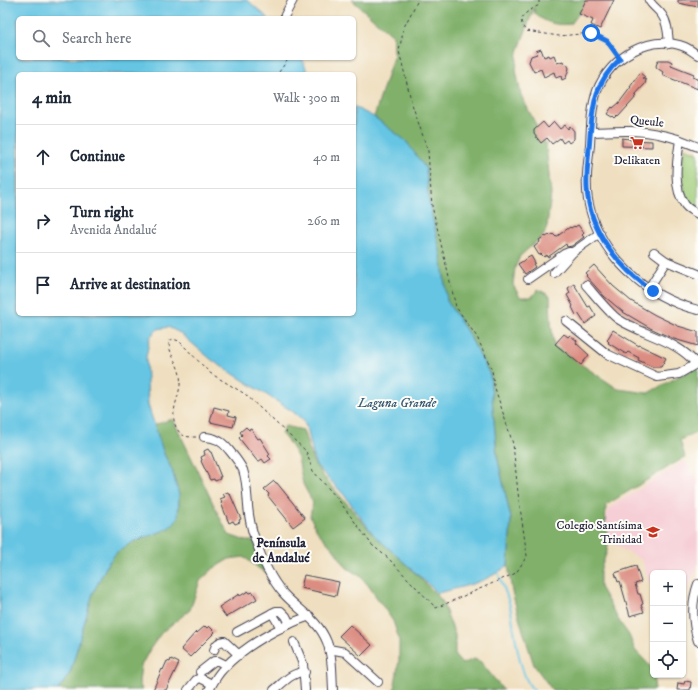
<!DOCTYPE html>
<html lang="en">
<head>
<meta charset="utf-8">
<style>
  :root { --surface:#fff; --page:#f6f6f7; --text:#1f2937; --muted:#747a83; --line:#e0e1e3 }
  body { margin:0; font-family:"IM FELL DW Pica",serif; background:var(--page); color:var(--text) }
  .controls { position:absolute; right:12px; bottom:12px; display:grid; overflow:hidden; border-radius:6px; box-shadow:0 1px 3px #0004 }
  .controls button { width:36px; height:36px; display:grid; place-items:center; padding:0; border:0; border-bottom:1px solid var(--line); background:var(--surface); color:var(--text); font:20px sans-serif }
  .stop { position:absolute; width:12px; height:12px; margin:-9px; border:3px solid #1a73e8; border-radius:50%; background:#fff }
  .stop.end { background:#1a73e8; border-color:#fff; box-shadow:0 1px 4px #0008 }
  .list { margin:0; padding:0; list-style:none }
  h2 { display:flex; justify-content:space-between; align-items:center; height:52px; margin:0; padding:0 16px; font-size:17px }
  h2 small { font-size:13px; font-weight:400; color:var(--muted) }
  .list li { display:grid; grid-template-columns:26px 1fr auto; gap:12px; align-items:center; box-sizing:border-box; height:64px; padding:0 16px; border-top:1px solid var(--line) }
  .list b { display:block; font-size:15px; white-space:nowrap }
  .list p { margin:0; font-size:13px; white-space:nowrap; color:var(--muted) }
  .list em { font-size:13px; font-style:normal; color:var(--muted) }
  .icon { flex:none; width:22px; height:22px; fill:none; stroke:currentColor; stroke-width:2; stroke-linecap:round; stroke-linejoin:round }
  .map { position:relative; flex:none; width:698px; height:690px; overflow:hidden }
  .search { position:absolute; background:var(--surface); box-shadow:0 1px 3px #0004; left:16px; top:16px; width:340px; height:44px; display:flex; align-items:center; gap:10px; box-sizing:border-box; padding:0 14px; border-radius:6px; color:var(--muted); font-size:15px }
  .panel { position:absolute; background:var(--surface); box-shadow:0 1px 3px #0004; left:16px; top:72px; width:340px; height:244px; border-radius:6px }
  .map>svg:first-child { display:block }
  .built { fill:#f6cfd6 }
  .green { fill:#a0cd7a; stroke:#61785a }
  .forest { fill:#80b06a; stroke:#516952 }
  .water { fill:#65c5e3; stroke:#44748f }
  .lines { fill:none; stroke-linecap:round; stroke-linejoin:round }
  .stream { stroke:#65c5e3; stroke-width:2 }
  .building { fill:#dc8d82 }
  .minor-casing { stroke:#413e4f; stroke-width:10 }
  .path { stroke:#413e4f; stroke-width:1; stroke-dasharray:3 3; stroke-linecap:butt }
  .minor { stroke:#fff; stroke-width:8 }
  .route { stroke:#1a73e8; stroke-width:5 }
  .labels { text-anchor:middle; stroke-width:4; stroke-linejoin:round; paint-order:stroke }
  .street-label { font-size:12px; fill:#22223b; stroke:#fdfcf7 }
  .poi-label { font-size:12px; fill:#22223b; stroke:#fdfcf7 }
  .water-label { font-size:13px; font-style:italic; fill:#395b76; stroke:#fdfcf7 }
  .neighbourhood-label { font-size:13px; font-weight:bold; fill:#22223b; stroke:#fdfcf7 }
</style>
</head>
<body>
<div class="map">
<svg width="698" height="690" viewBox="0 0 698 690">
  <rect width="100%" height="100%" fill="#fdfcf7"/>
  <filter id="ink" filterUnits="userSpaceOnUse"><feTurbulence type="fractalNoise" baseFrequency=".025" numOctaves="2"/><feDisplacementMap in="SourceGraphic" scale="8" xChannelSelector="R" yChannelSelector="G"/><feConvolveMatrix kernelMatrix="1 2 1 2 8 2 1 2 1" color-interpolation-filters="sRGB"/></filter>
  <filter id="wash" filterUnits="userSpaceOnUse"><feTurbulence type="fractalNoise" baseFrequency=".012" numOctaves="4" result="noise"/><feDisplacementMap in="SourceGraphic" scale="16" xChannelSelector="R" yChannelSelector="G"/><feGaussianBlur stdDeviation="0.9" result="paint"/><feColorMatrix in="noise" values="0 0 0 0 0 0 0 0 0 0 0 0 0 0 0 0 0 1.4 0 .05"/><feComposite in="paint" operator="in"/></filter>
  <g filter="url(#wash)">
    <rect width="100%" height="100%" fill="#efdfc0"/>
    <!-- built -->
    <path class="built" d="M685,461L698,480V567L685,595L684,608L683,573H653V586L650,584L642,560L610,542L605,522L609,508Z"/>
    <!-- green -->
    <path class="green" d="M684,148L698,153V208C696,207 692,205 690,203C681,192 682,162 684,148Z"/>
    <!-- forest -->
    <g class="forest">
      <path d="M352,0H589L571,24C557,26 546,23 535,14L534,8L518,52L516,70L521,95L546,145L551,194L547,226L544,235L520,256L515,268L513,285L520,297H532L538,289L550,296L551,322L554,346L618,389L648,393L698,366V432L680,440L685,457L606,505L605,526L609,540L607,551L600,571V587L621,624L629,635L635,650L651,667L653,675H655L654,690H552L534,665L520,621L512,592L508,565L511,519L497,456L490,375L469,335L447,301L444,276L429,203L426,168L386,126L374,117L394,54L393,36Z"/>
      <path d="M173,419L221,520L229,535L246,541H254L265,573L244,557L229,559L214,568L200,581L190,610L162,632L150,649L141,666L139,682L142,690H58L70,673L93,593L108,563L117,552L131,543L165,530L179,509V495L172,470L164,454L154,425Z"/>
      <path d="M285,426L303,430L313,461L323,476L374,535L401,559L435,593L442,601L455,635V656L462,664L474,659L481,662L503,690H394L399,660V639L393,621L368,585L360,576L347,568L334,550L317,531L310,516L313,503L303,484L298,458L289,443L281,433Z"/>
    </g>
    <!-- water -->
    <path class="water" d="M0,0H247L268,18H18V58H302L308,74H18V314H354V107L374,117L406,141L426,169L429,203L441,255L447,301L469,335L490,375L497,456L511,519L508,565C486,583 465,586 438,593L374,535L344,495L315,464L308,431L303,420L292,411L213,361L180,333L168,327L158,329L150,337L146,357L148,405L164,454L172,470L179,495L178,518L174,524L165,530L131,543L117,552L108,563L93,593L70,673L58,690H0Z"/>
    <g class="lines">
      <!-- stream -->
      <path class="stream" d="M498,572C502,585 509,598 511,611C514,628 520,680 534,690"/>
    </g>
    <g id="blocks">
      <!-- building -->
      <g class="building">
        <path d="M586,0H614L600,29L591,25L593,20L579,14Z"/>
        <path d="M678,0H698V7L678,3Z"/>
        <path d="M541,49L544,57L549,55L550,57L554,55L557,63L563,61L565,65L567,64L569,68L566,78L562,80L561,76L556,78L554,72L544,77L541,69L534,72L529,62L531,56L537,54L536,51Z"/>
        <path d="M658,60H668L672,62L671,65L694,74L692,77L698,79V89L662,75L663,72L657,68L656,66Z"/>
        <path d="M640,73L645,77L643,78L646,80L645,84L635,95L637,96L618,117L617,116L615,118L613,116L612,117L607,114L612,107L613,108L619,103L631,87H630Z"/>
        <path d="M543,122L548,128L554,122L560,129L565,125L568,129L570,126L574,131V139L569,143L567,140L563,143L560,138L552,144L547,138L541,143L534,134V130Z"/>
        <path d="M622,138L630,139V140L652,141V147L622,146Z"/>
        <path d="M578,225L584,233L582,235L584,237L572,246L567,247L566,244L548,257L547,255L544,257L541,254L539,255L534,247L540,242L539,240L545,236L546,237L549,235L550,236L553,234L556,237L570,227L571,228L574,226L575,227Z"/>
        <path d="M531,256L535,263L533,264L535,267L525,274L518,264Z"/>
        <path d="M594,265L613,286L631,301L655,315L678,326L698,332V346L674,339L650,328L623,312L604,296L586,276L587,275L585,273Z"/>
        <path d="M574,284L588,307L590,306L596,316L585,324L578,313L576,315L572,307L573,306L567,295L570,293L568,288Z"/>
        <path d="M613,330L639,346V345L666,358L661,367H653L638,360L639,358L628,352L626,354L608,343L609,342L607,340Z"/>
        <path d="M564,334L568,337L570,335L577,341L576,343L589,355L581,365L555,344Z"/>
        <path d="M214,407L229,411L228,415L236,417L233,427L210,422Z"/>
        <path d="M246,427L249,430L251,429L258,439L260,438L270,454L268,456L271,459L265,463L262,459L258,462L239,438L242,435L240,432Z"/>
        <path d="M208,449L210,452H211L221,477H219L220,479L215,481L214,479L210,480L201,461L202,460L201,457L205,455L204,451Z"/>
        <path d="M274,481L276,483H277L305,518L293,527L268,496L269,494L264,489Z"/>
        <path d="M228,492L229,495L230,494L241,519L239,520L240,522L235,524L233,521L229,523L221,503L222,502L220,499L225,497L223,494Z"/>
        <path d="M636,566L641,582L635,584L638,594H640L643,604L641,605L644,612L630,616L620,581L618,582L615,573Z"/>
        <path d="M304,575L339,582L336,596L301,588Z"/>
        <path d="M248,591L250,593L253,592L257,599L226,617L219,607L239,594L240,596Z"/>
        <path d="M350,625L372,645L361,656L339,636Z"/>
        <path d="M205,626L207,628L209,626L215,632L190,657L181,649L196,632L197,633Z"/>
        <path d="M171,659L179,663L166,690H153L162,669L163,670L167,661L170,662Z"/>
        <path d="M685,681L691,682L690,690H677L678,683L684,684Z"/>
      </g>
    </g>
  </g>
  <g filter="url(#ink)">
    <use href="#blocks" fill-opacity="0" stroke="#413e4f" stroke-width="1"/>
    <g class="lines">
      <!-- minor casing -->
      <g class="minor-casing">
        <g id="minor">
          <path d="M649,0C652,6 658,9 662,15C668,23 668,34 669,44"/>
          <path d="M285,15L293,0"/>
          <path d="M698,55C694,53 690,49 685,47C650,33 610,57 597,91C591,108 591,128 590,145C588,163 585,182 588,200C598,254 645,297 698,310"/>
          <path d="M591,132C615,131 639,129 662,135C675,137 686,142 698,147"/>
          <path d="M680,140C677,160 672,187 685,205C688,209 694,212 698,214"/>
          <path d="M654,252L666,261L698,274"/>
          <path d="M554,273L573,252L600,233"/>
          <path d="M528,279L564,254L569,252H573"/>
          <path d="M586,285C594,294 609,313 618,319C642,335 678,340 696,364"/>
          <path d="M649,288L666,261"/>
          <path d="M566,321L607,354L657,377L679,374L696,364L698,361"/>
          <path d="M204,437C215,437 222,441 229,450C234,456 240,463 243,470C247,482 247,494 248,506C249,518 251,528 255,539C261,557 270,578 283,593C298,610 318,619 327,642C333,657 332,674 333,690"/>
          <path d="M698,584C691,603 692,622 698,641"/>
          <path d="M272,613L281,628"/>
          <path d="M237,632L276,611H281L286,616L290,624"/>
          <path d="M294,642L303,664L305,690"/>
          <path d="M329,649L345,652L378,682"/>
          <path d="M214,650C216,644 218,642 224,641L239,655"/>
          <path d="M200,672L214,661H218L226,665"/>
          <path d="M188,690L196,680L200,678L212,684"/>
          <path d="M209,690C213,683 217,675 223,669C244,646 280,626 310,616"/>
          <path d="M274,690C284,682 292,672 305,672"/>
        </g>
      </g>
      <!-- path -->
      <g class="path">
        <path d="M539,0V5C528,12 514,16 526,31L559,36L591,33L607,41L616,54"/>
        <path d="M279,72L289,58"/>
        <path d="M196,437C187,437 182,437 177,429C167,412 183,394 180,375C178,363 168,353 169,341L173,339L179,341L210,373L245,394L306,451L313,471L337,498L372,545L388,558L436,608L516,573L527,556L518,493L513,444L494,385L492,370L477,337L456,307L432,206L428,151L412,104L399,51L404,27L418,0"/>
      </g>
      <!-- minor -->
      <use href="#minor" class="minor"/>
    </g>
  </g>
  <g class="lines" filter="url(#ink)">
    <!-- route -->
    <path class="route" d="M591,33L607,41L620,59C595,82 593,104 590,136C589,153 586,171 587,188C589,231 619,268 653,291"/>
  </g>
  <!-- icons -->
  <defs>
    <g id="supermarket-bare" transform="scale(1.08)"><path d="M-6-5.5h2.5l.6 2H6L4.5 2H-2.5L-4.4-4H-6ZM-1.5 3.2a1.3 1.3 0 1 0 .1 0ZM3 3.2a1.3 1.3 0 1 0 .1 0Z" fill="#c8321e" stroke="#fdfcf7" stroke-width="2.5" paint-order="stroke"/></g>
    <g id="school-bare" transform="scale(1.08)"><path d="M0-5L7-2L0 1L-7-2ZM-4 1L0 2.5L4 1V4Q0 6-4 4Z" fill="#c8321e" stroke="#fdfcf7" stroke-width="2.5" paint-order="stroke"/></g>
  </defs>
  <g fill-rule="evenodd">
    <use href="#supermarket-bare" x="637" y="143"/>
    <use href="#school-bare" x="653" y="532"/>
  </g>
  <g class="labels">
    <!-- street labels -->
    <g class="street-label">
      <text transform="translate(647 121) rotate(6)" y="4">Queule</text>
    </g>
    <!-- poi labels -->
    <g class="poi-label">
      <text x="637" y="164">Delikaten</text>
      <text x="642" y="529" text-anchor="end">Colegio Santísima<tspan x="642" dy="14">Trinidad</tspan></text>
    </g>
    <!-- water labels -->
    <g class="water-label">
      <text x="397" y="407">Laguna Grande</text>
    </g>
    <!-- neighbourhood labels -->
    <g class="neighbourhood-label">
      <text x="281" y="547">Península<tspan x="281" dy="15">de Andalué</tspan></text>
    </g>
  </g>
</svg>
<div class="controls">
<button>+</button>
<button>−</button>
<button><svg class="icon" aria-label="locate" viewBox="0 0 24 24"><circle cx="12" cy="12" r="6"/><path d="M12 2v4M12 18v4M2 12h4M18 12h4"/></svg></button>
</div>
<div class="stop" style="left:591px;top:33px"></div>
<div class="stop end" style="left:653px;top:291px"></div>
<div class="search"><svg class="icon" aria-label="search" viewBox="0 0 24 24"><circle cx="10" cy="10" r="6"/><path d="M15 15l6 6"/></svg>Search here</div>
<section class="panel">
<h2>4 min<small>Walk · 300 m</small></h2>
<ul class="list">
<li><svg class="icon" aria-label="ahead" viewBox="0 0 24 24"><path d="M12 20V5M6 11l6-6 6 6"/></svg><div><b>Continue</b></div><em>40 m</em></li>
<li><svg class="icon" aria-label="right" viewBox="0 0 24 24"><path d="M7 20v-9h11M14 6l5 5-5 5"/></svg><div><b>Turn right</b><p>Avenida Andalué</p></div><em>260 m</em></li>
<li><svg class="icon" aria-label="arrive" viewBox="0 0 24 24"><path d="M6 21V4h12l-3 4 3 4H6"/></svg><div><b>Arrive at destination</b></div></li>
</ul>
</section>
</div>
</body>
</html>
